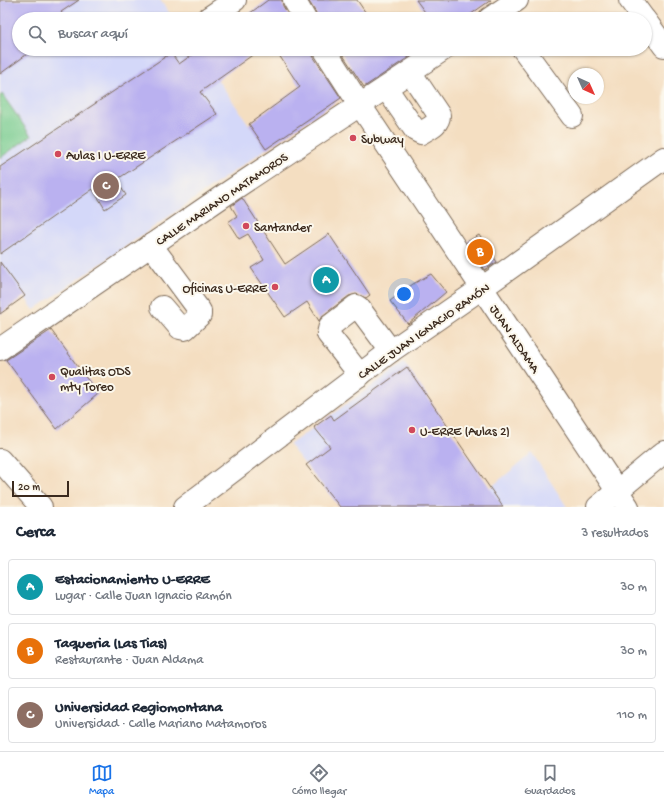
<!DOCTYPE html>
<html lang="es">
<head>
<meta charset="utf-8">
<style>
  :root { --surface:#fff; --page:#f2f2f3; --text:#1f2937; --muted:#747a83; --line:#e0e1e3; --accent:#1a73e8 }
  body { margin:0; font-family:"Gochi Hand",sans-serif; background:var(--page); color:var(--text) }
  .compass { position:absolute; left:568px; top:68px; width:36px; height:36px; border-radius:50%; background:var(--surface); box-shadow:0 1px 3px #0004; rotate:135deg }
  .scale { position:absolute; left:12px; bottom:10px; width:57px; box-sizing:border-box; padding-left:4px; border:2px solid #3b2a1e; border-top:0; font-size:11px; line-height:14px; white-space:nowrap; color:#3b2a1e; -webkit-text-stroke:3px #fbf7ec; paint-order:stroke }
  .you { position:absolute; left:404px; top:294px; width:14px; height:14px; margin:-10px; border:3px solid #fff; border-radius:50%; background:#1a73e8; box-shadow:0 0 0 6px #1a73e833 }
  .badge { display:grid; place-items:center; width:26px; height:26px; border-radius:50%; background:var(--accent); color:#fff; font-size:13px; font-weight:700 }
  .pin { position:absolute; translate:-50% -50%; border:2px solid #fff; box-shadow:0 1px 4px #0006 }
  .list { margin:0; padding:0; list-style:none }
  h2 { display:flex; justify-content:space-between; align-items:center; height:52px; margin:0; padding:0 16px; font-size:17px }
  h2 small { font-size:13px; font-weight:400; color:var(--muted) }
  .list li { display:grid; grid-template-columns:26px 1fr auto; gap:12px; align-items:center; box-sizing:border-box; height:56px; margin:0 8px 8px; padding:0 8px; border:1px solid var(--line); border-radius:4px }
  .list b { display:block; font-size:15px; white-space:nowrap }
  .list p { margin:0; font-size:13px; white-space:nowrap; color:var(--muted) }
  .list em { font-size:13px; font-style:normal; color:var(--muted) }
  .icon { flex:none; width:22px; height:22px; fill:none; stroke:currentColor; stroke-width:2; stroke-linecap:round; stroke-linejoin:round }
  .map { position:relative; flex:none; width:664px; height:507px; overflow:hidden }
  .search { position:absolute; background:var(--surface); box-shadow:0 1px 3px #0004; left:12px; right:12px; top:12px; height:44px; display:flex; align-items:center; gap:10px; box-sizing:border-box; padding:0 14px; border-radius:22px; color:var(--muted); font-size:15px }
  .sheet { height:244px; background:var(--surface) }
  nav { display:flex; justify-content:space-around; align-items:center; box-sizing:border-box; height:56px; border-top:1px solid var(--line); background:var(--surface); font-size:11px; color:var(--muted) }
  nav a { display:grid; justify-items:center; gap:2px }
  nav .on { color:var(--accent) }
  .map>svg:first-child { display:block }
  .built { fill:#d4d8f9 }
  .green { fill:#76cb8e; stroke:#587a56 }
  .building { fill:#bab1f0 }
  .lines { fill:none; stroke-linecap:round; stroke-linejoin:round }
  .minor-casing { stroke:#7c6957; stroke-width:24 }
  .minor { stroke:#fff; stroke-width:22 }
  .poi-dot { fill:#d1495b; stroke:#fbf7ec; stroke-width:1.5 }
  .labels { text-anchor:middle; stroke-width:4; stroke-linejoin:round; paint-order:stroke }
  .poi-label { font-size:13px; fill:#3b2a1e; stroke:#fbf7ec; text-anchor:start }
  .street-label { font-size:13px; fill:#3b2a1e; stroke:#fbf7ec }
</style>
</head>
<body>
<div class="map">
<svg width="664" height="507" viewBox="0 0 664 507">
  <rect width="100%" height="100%" fill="#fbf7ec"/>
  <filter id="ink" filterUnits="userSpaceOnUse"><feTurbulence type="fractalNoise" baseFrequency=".025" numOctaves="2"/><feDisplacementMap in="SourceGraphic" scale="8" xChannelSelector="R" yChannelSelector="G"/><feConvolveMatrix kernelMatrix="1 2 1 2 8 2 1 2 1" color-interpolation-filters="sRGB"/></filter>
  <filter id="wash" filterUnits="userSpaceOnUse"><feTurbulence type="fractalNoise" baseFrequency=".012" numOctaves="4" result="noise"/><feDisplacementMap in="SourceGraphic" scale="16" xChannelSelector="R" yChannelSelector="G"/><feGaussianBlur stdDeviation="0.9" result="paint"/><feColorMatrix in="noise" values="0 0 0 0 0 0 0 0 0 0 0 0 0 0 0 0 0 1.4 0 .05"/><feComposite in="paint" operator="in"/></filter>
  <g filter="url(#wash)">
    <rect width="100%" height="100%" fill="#f4dec1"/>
    <!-- built -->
    <g class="built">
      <path d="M0,0H160L174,19H19V49H196L266,149L34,310L0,262Z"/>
      <path d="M404,363L490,488L532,453L567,507H340L289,445Z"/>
    </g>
    <!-- green -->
    <path class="green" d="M2,94L31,136L0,158V96Z"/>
    <g id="blocks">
      <!-- building -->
      <g class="building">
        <path d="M0,0H79L61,12L66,19H19V49H34L0,74Z"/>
        <path d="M268,0H282L283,6L291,19H242Z"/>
        <path d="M308,0H357L370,19H317L316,13Z"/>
        <path d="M416,0H491L464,19H430Z"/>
        <path d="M200,49H261L200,92L217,114L116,180L126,195L105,209L93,189L0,254V167L171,53L179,64Z"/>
        <path d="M275,49H312L313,56L341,98L266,149L249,124L300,87Z"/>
        <path d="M339,49H421L364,87Z"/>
        <path d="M242,198L285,264L329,234L370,295L366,298L356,294L349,296L322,316L319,321L307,302L285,317L251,268L264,260L248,234L239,239L228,222L237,216L231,206Z"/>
        <path d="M479,235L497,262L485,270L467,242Z"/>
        <path d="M0,262L25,296L0,314Z"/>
        <path d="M431,274L446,292L408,324L390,301L413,284Z"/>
        <path d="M51,330L98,394L57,429L6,360Z"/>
        <path d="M407,367L490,488L503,507H340L306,465L330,447L314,427L331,415L334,420Z"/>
      </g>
    </g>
  </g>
  <g filter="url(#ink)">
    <use href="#blocks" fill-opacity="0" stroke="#7c6957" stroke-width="1"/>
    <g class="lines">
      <!-- minor casing -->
      <g class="minor-casing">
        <g id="minor">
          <path d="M294,0L305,19"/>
          <path d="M630,0L644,19"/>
          <path d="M207,19L235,0"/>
          <path d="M489,19L517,0"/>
          <path d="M645,20L664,46"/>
          <path d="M324,49L360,105L628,507"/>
          <path d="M523,49L572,116"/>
          <path d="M386,88L415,130L421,133C428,128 439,125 439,115L410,72"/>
          <path d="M151,245L200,311V315L185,329L180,328L162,307"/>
          <path d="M0,349L220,198L444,49"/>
          <path d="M360,375L328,334L330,326L356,306L359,308L391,351"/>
          <path d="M0,460L41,507"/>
          <path d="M185,507L391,351L482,288L664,158"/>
          <path d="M598,507L664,452"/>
        </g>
      </g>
      <!-- minor -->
      <use href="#minor" class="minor"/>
    </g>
  </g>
  <!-- markers -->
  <g class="poi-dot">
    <circle cx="353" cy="138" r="4"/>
    <circle cx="58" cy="154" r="4"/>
    <circle cx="246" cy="226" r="4"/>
    <circle cx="275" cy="287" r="4"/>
    <circle cx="52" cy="377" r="4"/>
    <circle cx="412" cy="430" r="4"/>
  </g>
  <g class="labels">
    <!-- poi labels -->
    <g class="poi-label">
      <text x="361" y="143">Subway</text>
      <text x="66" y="159">Aulas I U-ERRE</text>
      <text x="254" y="231">Santander</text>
      <text x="267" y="292" text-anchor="end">Oficinas U-ERRE</text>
      <text x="60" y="375">Qualitas ODS<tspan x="60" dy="15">mty Toreo</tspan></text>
      <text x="420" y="435">U-ERRE (Aulas 2)</text>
    </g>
    <!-- street labels -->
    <g class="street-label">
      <text transform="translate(221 198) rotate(-34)" y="5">CALLE MARIANO MATAMOROS</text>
      <text transform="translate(423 330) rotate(-35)" y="5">CALLE JUAN IGNACIO RAMÓN</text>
      <text transform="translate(516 338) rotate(56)" y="5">JUAN ALDAMA</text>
    </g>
  </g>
</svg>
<svg class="compass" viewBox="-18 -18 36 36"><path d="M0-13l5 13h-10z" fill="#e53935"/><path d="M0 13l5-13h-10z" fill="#747a83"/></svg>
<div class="scale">20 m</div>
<div class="you"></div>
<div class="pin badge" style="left:326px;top:280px;background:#0f9aa8">A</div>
<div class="pin badge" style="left:480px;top:252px;background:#e8710a">B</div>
<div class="pin badge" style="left:106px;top:186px;background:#8d6e63">C</div>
<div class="search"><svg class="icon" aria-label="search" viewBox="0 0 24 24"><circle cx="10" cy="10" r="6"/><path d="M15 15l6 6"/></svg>Buscar aquí</div>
</div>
<section class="sheet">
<h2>Cerca<small>3 resultados</small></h2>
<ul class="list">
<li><span class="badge" style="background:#0f9aa8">A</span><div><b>Estacionamiento U-ERRE</b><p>Lugar · Calle Juan Ignacio Ramón</p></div><em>30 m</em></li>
<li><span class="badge" style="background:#e8710a">B</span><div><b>Taqueria (Las Tias)</b><p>Restaurante · Juan Aldama</p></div><em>30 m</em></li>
<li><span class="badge" style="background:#8d6e63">C</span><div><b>Universidad Regiomontana</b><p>Universidad · Calle Mariano Matamoros</p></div><em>110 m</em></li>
</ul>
</section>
<nav>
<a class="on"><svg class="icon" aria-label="map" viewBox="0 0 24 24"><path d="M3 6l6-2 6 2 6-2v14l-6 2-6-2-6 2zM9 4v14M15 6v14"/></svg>Mapa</a>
<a><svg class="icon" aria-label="directions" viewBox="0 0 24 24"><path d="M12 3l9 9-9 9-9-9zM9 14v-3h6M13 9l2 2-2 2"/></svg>Cómo llegar</a>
<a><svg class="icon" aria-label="saved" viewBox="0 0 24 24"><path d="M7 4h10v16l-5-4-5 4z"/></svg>Guardados</a>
</nav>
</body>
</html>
